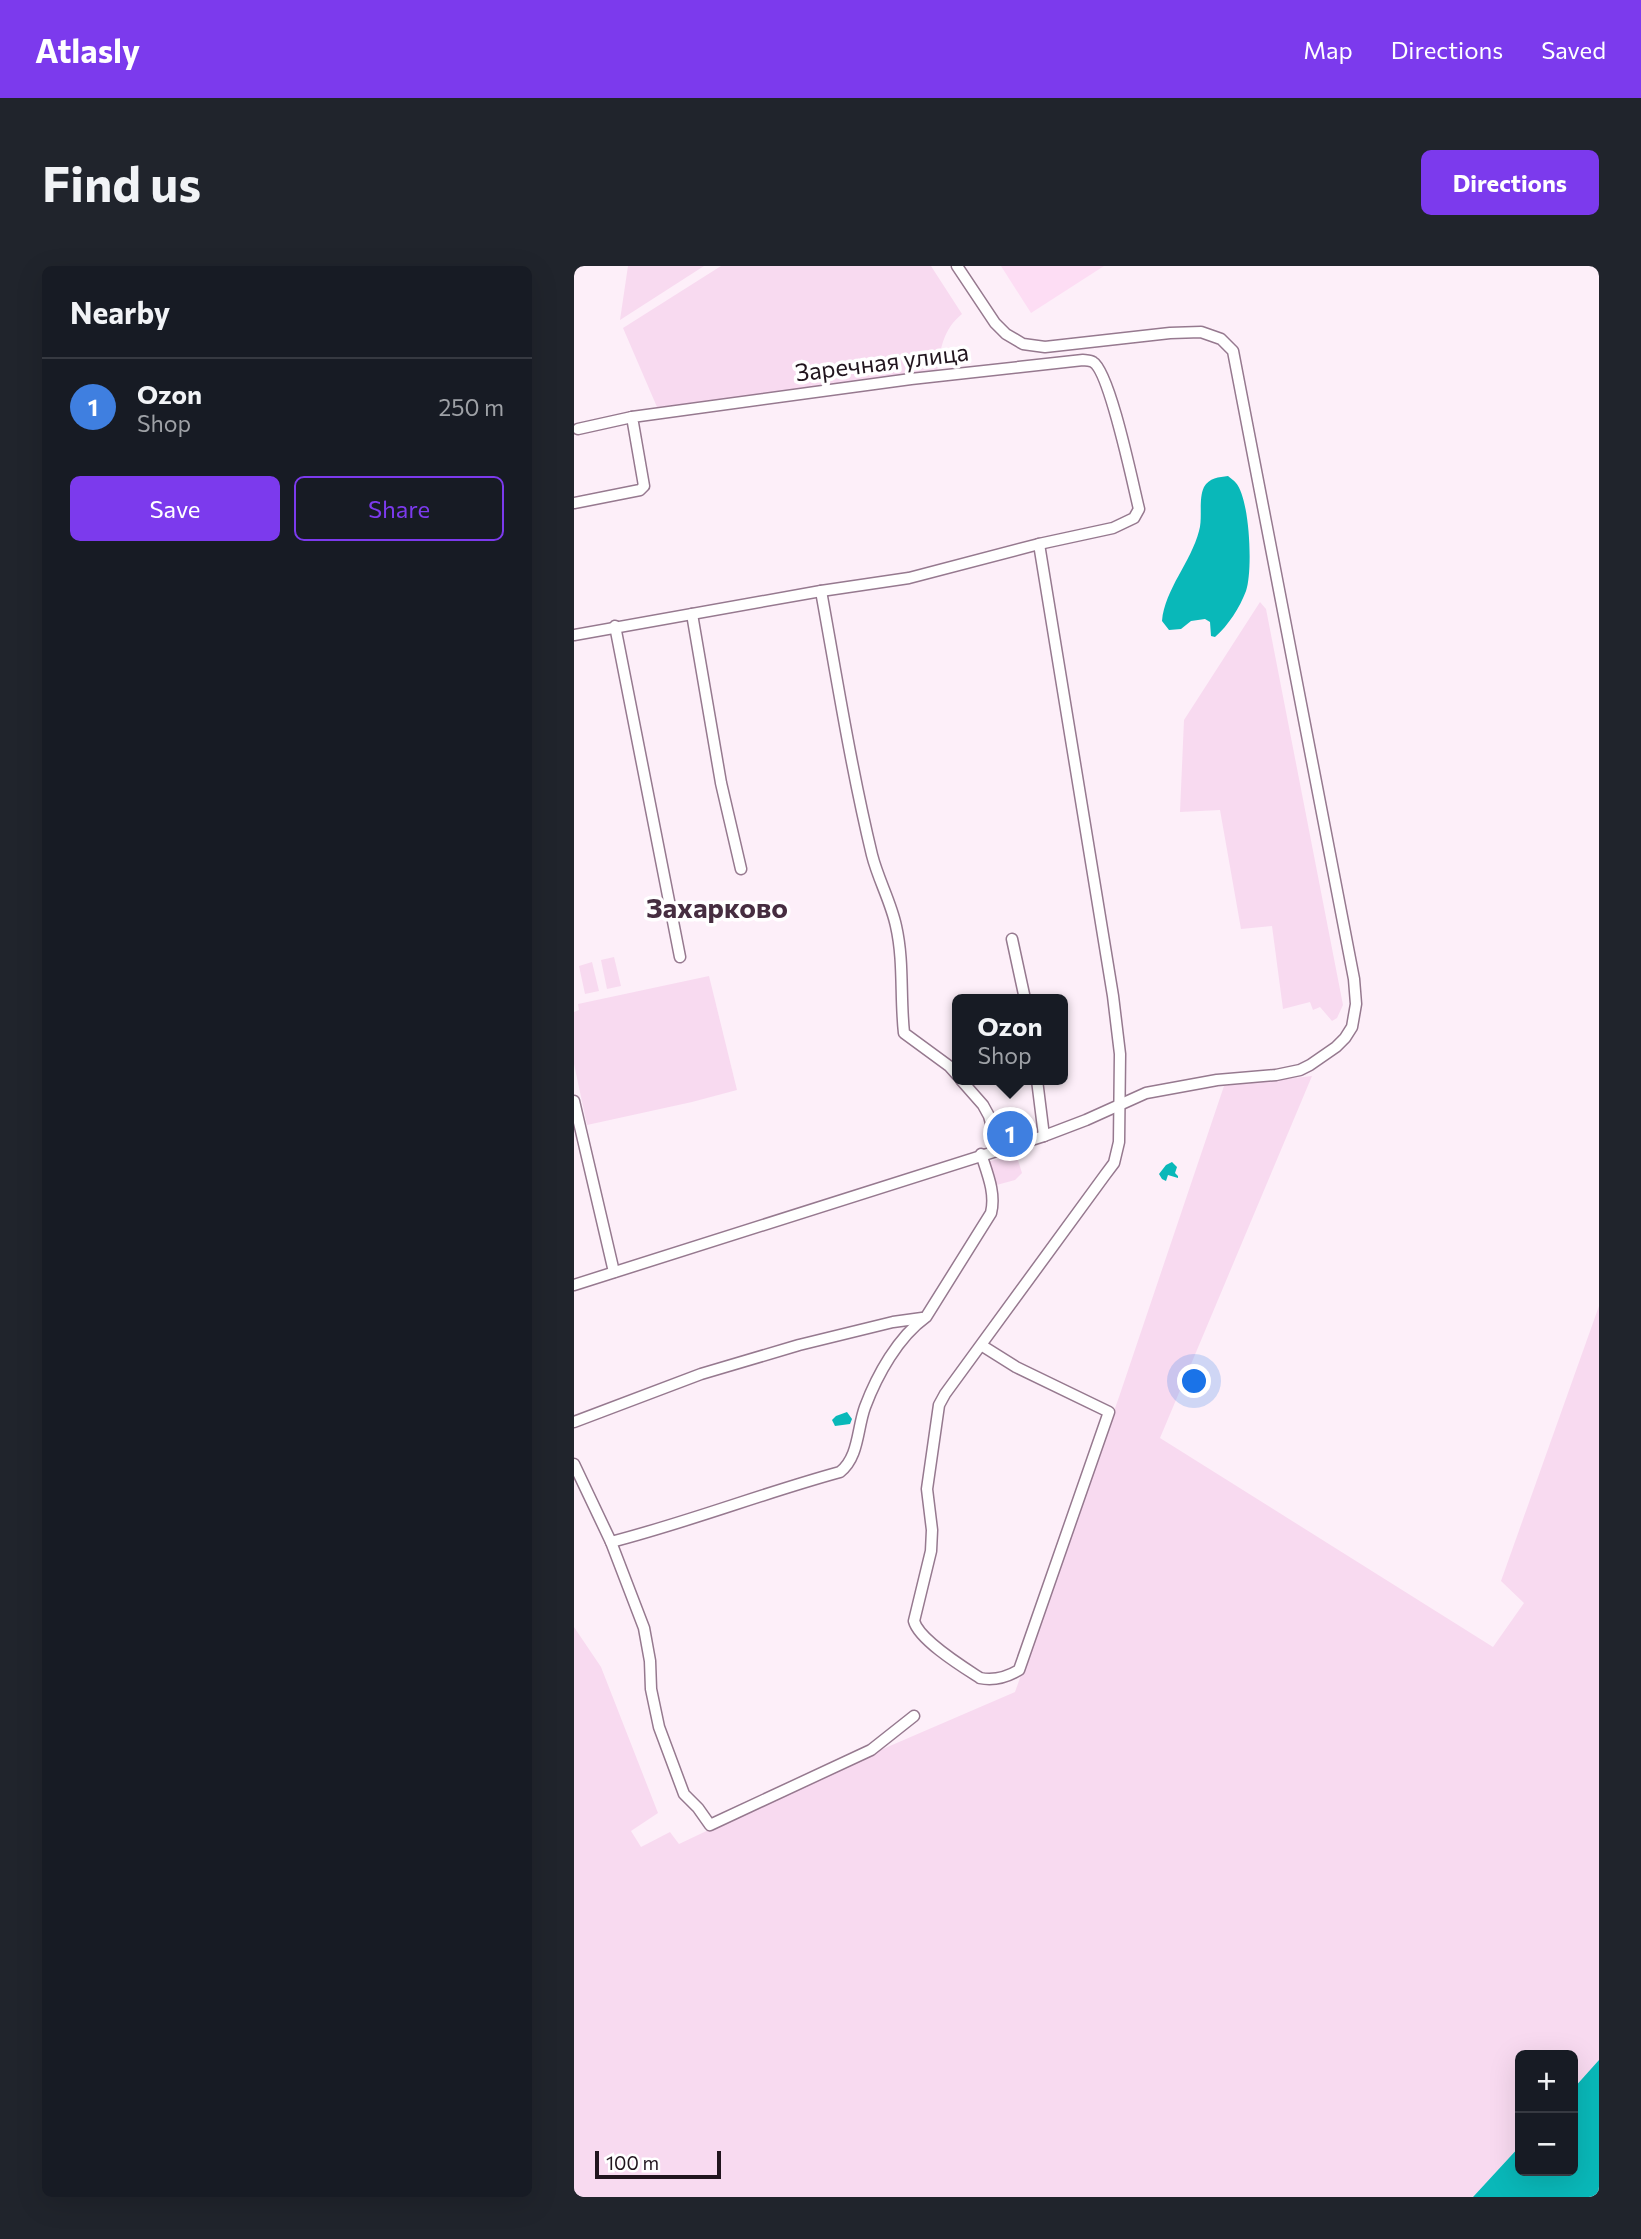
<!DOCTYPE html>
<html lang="en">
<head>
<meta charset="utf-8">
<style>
  :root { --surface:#171b24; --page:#20242c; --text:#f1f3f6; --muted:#9ea1a6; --line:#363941; --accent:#7c3aed }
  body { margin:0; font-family:Commissioner,sans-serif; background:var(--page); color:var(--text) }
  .controls { position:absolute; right:21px; bottom:21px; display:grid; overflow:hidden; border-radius:10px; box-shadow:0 7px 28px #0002 }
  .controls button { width:63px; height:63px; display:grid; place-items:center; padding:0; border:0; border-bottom:2px solid var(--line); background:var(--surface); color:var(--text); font:35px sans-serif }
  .scale { position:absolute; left:21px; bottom:18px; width:126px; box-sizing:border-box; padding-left:7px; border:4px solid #21151e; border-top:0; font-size:19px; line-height:24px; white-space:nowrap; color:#21151e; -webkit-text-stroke:5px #fff; paint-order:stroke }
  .you { position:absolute; left:621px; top:1116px; width:24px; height:24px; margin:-18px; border:5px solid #fff; border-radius:50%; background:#1a73e8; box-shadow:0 0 0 10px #1a73e833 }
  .badge { display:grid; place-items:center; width:46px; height:46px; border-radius:50%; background:var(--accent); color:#fff; font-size:23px; font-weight:700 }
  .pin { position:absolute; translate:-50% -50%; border:4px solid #fff; box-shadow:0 2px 7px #0006 }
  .popup { position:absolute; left:378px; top:728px; width:116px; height:91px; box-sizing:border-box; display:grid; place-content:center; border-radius:10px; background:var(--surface); filter:drop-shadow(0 2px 5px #0005); font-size:23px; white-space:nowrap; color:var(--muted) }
  .popup b { font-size:26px; color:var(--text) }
  .popup::after { content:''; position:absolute; left:50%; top:100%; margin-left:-14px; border:14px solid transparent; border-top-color:var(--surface) }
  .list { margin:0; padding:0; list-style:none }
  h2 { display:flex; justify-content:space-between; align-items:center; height:91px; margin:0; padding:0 28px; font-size:30px }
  h2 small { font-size:23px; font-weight:400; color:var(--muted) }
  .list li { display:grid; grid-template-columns:46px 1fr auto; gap:21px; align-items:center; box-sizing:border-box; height:98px; padding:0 28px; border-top:2px solid var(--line) }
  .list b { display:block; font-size:26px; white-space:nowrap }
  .list p { margin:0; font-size:23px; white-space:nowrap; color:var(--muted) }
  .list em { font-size:23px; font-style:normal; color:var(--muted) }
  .actions { display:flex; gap:14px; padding:21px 28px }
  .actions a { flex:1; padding:16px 0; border:2px solid var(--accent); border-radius:10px; text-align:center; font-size:24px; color:var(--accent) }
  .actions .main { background:var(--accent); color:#fff }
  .map { position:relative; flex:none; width:1025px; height:1931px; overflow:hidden; border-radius:10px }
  header { display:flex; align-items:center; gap:42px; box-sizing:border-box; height:98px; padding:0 35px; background:var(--accent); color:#fff }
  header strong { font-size:33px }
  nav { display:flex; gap:38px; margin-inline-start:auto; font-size:24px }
  .intro { display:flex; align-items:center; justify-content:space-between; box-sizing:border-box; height:168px; padding:0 42px }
  h1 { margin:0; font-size:49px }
  .button { padding:18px 32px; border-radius:10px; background:var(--accent); color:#fff; font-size:24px; font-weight:700 }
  main { display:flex; gap:42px; padding:0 42px }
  aside { flex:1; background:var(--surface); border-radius:10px; box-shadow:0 7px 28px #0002 }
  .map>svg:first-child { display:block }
  .built { fill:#fdddf4 }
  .green { fill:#f8daf0 }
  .water { fill:#09b8b9 }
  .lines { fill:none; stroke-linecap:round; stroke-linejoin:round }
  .minor-casing { stroke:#96798f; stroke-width:13 }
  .minor { stroke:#fff; stroke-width:10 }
  .labels { text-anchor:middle; stroke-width:7; stroke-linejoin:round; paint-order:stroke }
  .street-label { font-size:24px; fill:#21151e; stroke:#fff }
  .quarter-label { font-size:28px; font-weight:bold; fill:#462d40; stroke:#fff }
</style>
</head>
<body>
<header>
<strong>Atlasly</strong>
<nav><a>Map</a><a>Directions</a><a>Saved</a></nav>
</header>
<div class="intro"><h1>Find us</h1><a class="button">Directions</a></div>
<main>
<aside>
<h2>Nearby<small></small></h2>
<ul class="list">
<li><span class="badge" style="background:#3f7fe0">1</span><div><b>Ozon</b><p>Shop</p></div><em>250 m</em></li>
</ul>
<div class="actions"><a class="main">Save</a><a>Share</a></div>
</aside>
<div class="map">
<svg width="1025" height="1931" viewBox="0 0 1025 1931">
  <rect width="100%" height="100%" fill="#fdeff9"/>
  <!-- built -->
  <path class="built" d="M427,0H530L457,47Z"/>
  <!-- green -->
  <g class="green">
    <path d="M54,0H130L46,54Z"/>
    <path d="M147,0H357L388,48C369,63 366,84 363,107L83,141L49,62Z"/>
    <path d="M686,336L692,343L769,739L763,752L758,755L746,741L739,744L736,736L709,743L698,660L667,663L646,544L606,546L610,454Z"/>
    <path d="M40,691L47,720L33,723L27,694Z"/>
    <path d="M18,696L25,725L11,728L5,700Z"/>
    <path d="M135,710L163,824L118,836L13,859L0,798V746L5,744L4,738Z"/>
    <path d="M738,810L586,1172L919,1381L950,1337L927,1315L1025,1040V1794L999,1823V1789H946V1880L899,1931H0V1361L27,1401L84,1547L57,1565L67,1581L96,1566L105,1578L274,1498L441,1426L545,1131L650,820Z"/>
    <path d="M442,888L448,907L441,914L419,920L413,896Z"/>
  </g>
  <!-- water -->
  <g class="water">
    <path d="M654,210C656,212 660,214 662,217C676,233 679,305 672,325C666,341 654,360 641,371L637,370L636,356L631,353L617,355L607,363L595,364L588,355C591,323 617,296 625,265C629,252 624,234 630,221C635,212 645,211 654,210Z"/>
    <path d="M598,896L603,901L601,907L604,910V912L594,909L592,915L588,913L585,908L592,899Z"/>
    <path d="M273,1146L278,1153L276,1158L261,1160L258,1154L262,1150Z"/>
    <path d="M1025,1794V1931H899L946,1880V1905H999V1823Z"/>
  </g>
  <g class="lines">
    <!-- minor casing -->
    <g class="minor-casing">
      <g id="minor">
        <path d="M4,163L58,151"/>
        <path d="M0,237L66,224L70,220L58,151L337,113L509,94C511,94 518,95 519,96C536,106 559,219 565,243L560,252L539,262L465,278L335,312L247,325L0,369"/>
        <path d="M247,325C263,413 277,502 298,589C304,613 317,636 322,660C330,695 326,731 330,767L375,800L384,810"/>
        <path d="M118,348L147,517L167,603"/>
        <path d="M41,360L106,691"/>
        <path d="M438,673L451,733"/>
        <path d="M387,814L409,839L415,850L424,883"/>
        <path d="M463,814L470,870"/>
        <path d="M0,835L40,1006"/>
        <path d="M0,1019L470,870L512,854L572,827L643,814L702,809L726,804L736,799L762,781L771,772L778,761L782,738L780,713L659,85L647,73L627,66L596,67L471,81L449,78L432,68L421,57L383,0"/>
        <path d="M407,1079L442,1101L535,1146L445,1404C433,1411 420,1415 406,1412C389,1401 345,1374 340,1355L357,1285L358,1264L353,1223L365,1139L371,1128L531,909L540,897L545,876L546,788L539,730L465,278"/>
        <path d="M0,1156L127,1108L225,1079L319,1056L348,1052"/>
        <path d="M0,1198L37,1276L70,1362L76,1395L77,1423L85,1461L110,1528L124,1542L136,1559L297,1484L340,1450"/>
        <path d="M37,1276C115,1256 189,1227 266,1206C285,1191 283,1163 291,1141C303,1109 324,1071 352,1051L417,947C422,927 413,907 407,888"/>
      </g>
    </g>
    <!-- minor -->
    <use href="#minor" class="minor"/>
  </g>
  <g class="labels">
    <!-- street labels -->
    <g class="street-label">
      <text transform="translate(308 97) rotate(-7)" y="8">Заречная улица</text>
    </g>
    <!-- quarter labels -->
    <g class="quarter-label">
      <text x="143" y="652">Захарково</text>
    </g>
  </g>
</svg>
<div class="controls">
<button>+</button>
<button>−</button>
</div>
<div class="scale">100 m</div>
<div class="you"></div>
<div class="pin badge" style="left:436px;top:868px;background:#3f7fe0">1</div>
<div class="popup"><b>Ozon</b>Shop</div>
</div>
</main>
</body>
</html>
